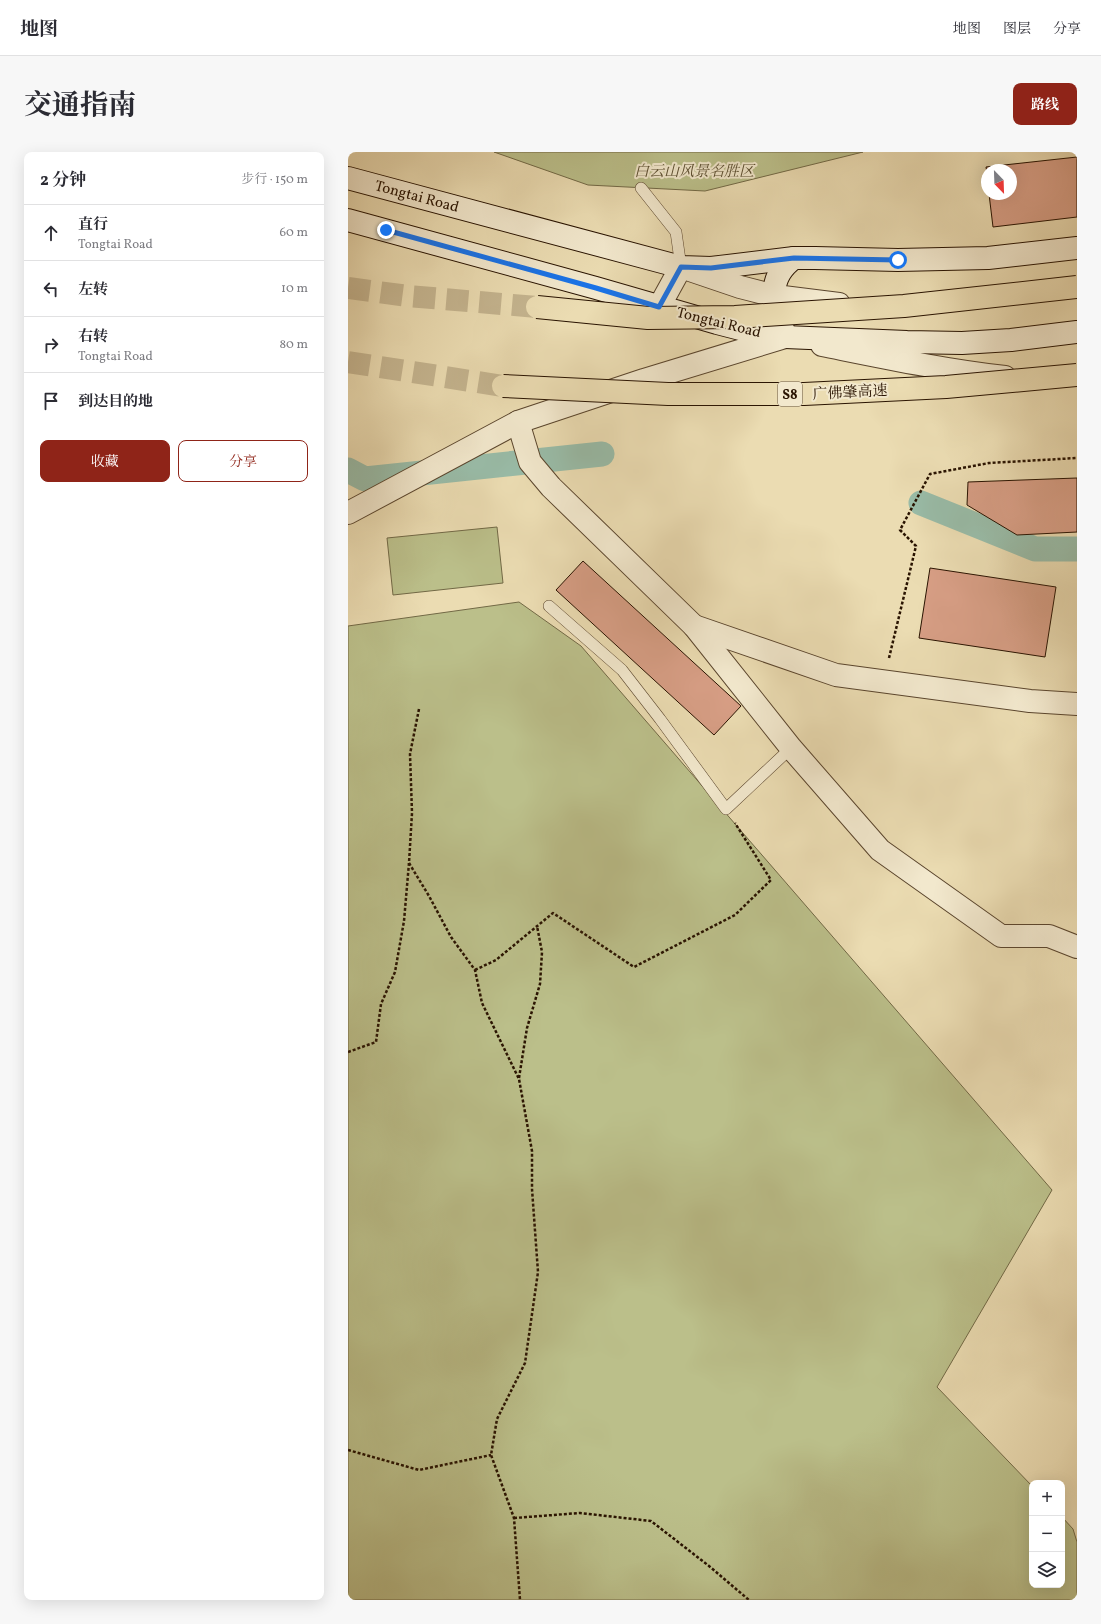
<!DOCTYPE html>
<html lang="zh">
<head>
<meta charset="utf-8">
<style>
  :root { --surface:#fff; --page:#f7f7f7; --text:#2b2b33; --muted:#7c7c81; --line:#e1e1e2; --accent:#8f2418 }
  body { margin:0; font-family:Vollkorn,"Noto Serif SC",serif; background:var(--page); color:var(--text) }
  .controls { position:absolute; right:12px; bottom:12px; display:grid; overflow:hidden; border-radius:8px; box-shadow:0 4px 16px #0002 }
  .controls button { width:36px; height:36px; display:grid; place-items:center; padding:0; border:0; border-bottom:1px solid var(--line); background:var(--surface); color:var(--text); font:20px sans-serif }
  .compass { position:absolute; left:633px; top:12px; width:36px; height:36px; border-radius:50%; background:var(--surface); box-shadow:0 4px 16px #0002; rotate:157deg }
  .stop { position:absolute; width:12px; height:12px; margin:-9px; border:3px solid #1a73e8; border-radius:50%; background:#fff }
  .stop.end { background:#1a73e8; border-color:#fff; box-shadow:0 1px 4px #0008 }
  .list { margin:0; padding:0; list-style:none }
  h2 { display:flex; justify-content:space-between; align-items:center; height:52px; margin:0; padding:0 16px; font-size:17px }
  h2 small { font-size:13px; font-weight:400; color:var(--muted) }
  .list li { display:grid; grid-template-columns:26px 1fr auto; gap:12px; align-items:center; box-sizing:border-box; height:56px; padding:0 16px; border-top:1px solid var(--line) }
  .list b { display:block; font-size:15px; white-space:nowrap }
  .list p { margin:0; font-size:13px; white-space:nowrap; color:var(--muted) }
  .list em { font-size:13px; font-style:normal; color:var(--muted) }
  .actions { display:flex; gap:8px; padding:12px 16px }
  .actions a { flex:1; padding:9px 0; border:1px solid var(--accent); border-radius:8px; text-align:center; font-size:14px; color:var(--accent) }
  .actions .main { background:var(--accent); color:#fff }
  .icon { flex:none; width:22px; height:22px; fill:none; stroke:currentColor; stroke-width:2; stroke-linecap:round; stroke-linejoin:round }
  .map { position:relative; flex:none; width:729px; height:1448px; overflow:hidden; border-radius:8px }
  header { display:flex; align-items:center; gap:24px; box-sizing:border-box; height:56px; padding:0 20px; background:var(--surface); border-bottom:1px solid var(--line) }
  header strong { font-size:19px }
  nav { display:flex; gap:22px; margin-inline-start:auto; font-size:14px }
  .intro { display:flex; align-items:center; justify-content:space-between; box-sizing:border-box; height:96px; padding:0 24px }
  h1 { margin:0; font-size:28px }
  .button { padding:10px 18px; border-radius:8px; background:var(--accent); color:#fff; font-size:14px; font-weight:700 }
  main { display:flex; gap:24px; padding:0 24px }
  aside { flex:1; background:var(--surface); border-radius:8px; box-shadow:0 4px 16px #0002 }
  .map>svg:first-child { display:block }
  .green { fill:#bbbf8a; stroke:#726946 }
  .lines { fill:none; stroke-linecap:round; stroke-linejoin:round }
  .canal { stroke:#99bca8; stroke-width:25 }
  .building { fill:#d79e85; stroke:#291301 }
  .motorway-tunnel { stroke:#c4b48f; stroke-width:22; stroke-dasharray:22 11; stroke-linecap:butt }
  .service-casing { stroke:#5a452d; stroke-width:12 }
  .minor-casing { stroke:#5a452d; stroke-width:24 }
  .tertiary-casing { stroke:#5a452d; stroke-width:24 }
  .secondary-casing { stroke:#291301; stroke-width:24 }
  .path { stroke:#291301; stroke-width:2.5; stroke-dasharray:3 2; stroke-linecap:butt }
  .service { stroke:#f2e8cd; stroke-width:11 }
  .minor { stroke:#f2e8cd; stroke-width:22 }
  .tertiary { stroke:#f2e8cd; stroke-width:22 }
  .secondary { stroke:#f2e8cd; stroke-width:22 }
  .motorway-bridge-casing { stroke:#291301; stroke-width:24; stroke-linecap:butt }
  .motorway-bridge { stroke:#ebdcb2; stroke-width:22 }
  .route { stroke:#1a73e8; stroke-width:5 }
  .labels { text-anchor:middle; stroke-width:4; stroke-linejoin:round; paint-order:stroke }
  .shield { fill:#f2e8cd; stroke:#65533e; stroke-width:1 }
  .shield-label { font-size:14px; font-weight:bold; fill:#291301 }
  .park-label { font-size:15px; font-style:italic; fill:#5c4f31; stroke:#f2e8cd }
  .street-label { font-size:15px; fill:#291301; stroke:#f2e8cd }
</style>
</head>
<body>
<header>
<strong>地图</strong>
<nav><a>地图</a><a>图层</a><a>分享</a></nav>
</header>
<div class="intro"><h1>交通指南</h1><a class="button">路线</a></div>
<main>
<aside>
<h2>2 分钟<small>步行 · 150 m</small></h2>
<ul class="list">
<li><svg class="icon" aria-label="ahead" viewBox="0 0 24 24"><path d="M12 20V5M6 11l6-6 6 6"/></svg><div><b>直行</b><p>Tongtai Road</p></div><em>60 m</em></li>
<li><svg class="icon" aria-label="left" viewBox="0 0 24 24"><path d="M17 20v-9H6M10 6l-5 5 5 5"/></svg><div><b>左转</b></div><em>10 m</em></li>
<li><svg class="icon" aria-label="right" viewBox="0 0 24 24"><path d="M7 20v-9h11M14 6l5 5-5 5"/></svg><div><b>右转</b><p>Tongtai Road</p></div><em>80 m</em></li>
<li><svg class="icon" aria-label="arrive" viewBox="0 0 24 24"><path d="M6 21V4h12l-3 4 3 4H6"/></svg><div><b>到达目的地</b></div></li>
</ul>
<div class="actions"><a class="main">收藏</a><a>分享</a></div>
</aside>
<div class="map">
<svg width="729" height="1448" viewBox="0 0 729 1448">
  <rect width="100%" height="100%" fill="#ebdcb2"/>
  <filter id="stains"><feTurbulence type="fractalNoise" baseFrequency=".005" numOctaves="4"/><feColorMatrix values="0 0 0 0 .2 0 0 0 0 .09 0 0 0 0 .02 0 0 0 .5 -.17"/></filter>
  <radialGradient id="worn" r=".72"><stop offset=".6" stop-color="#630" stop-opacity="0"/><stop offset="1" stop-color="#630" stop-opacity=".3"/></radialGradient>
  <!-- green -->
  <g class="green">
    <path d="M146,0H515L357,39L240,33Z"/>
    <path d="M149,375L155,431L45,443L39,386Z"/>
    <path d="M171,450L233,494L704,1038L589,1235L684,1334V1433H714V1365L725,1377L729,1390V1448H0V474Z"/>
  </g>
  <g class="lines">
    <!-- canal -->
    <g class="canal">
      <path d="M0,318L17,327L254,302"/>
      <path d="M573,351L687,397H729"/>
    </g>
  </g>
  <!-- building -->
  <g class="building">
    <path d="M729,5V65L645,75L641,42H663V18H639V21L638,15Z"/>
    <path d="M729,326V380L669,383L619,353L620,330Z"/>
    <path d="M235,409L393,554L366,583L208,438Z"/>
    <path d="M582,416L708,435L697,505L571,486Z"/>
  </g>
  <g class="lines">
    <!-- motorway-tunnel -->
    <g class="motorway-tunnel">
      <path d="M0,136L60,144L189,155"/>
      <path d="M0,210L155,234"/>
    </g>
    <!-- service casing -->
    <g class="service-casing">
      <g id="service">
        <path d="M293,36L328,80L333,115"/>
        <path d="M201,454L274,518L312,567L378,657L443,596"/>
      </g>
    </g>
    <!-- minor casing -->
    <g class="minor-casing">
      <g id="minor">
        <path d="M170,270L182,310L203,335L346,474L443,596L532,698L653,784H701L729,795"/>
        <path d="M0,361L170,270L296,228L437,185"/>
        <path d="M346,474L488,523L682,549L729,552"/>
      </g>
    </g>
    <!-- tertiary casing -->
    <g class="tertiary-casing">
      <g id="tertiary">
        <path d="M311,155L333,115L392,135L427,144L491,152"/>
        <path d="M474,193C534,205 595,218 657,225"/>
      </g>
    </g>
    <!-- secondary casing -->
    <g class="secondary-casing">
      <g id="secondary">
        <path d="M0,26L333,115L363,116L446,106H467L550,108L640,106L729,96"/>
        <path d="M0,68L248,136L369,171L404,180L437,185L559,190L614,191L663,188L729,180"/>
        <path d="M436,180C426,152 417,127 446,106"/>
      </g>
    </g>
    <!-- path -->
    <g class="path">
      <path d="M541,506L568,394L552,378L582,322L641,311L729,306"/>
      <path d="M71,557L62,602L64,661L61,711L81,744L103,785L127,818L134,851L171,927L184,999V1037L190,1120L177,1211L149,1267L143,1303L166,1366L172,1448"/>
      <path d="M127,818L148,808L205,761L286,815L387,763L423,728L387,671"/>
      <path d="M0,900L28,890L33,852L47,820L56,769L61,711"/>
      <path d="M171,926L179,876L192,832L194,800L189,774"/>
      <path d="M0,1298L71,1318L143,1303"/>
      <path d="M166,1366L232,1361L303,1369L361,1414L401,1448"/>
    </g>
    <!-- service -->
    <use href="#service" class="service"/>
    <!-- minor -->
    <use href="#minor" class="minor"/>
    <!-- tertiary -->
    <use href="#tertiary" class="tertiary"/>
    <!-- secondary -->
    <use href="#secondary" class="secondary"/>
    <!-- motorway-bridge casing -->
    <g class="motorway-bridge-casing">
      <g id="motorway-bridge">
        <path d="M189,155L300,166L387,165L556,154L729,135"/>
        <path d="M155,234L320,242H456L598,235L729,223"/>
      </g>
    </g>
    <!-- motorway-bridge -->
    <use href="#motorway-bridge" class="motorway-bridge"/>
  </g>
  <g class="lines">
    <!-- route -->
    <path class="route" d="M38,78L248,136L311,155L333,115L363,116L446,106L550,108"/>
  </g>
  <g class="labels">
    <!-- shield labels -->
    <rect class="shield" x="430" y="230" width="24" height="24" rx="3"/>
    <g class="shield-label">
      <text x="442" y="247">S8</text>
    </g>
    <!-- park labels -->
    <g class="park-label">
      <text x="346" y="24">白云山风景名胜区</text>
    </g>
    <!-- street labels -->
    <g class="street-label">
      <text transform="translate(69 44) rotate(15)" y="5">Tongtai Road</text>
      <text transform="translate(371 170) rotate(14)" y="5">Tongtai Road</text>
      <text transform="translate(502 240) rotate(-3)" y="5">广佛肇高速</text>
    </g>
  </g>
  <rect width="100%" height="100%" filter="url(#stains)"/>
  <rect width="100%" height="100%" fill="url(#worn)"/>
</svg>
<div class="controls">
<button>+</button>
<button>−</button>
<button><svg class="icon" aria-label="layers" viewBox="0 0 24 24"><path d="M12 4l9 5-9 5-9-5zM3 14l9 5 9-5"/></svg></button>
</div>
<svg class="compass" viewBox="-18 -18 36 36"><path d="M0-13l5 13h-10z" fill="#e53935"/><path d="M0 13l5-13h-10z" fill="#7c7c81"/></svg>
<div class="stop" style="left:550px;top:108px"></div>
<div class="stop end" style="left:38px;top:78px"></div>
</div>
</main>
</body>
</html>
